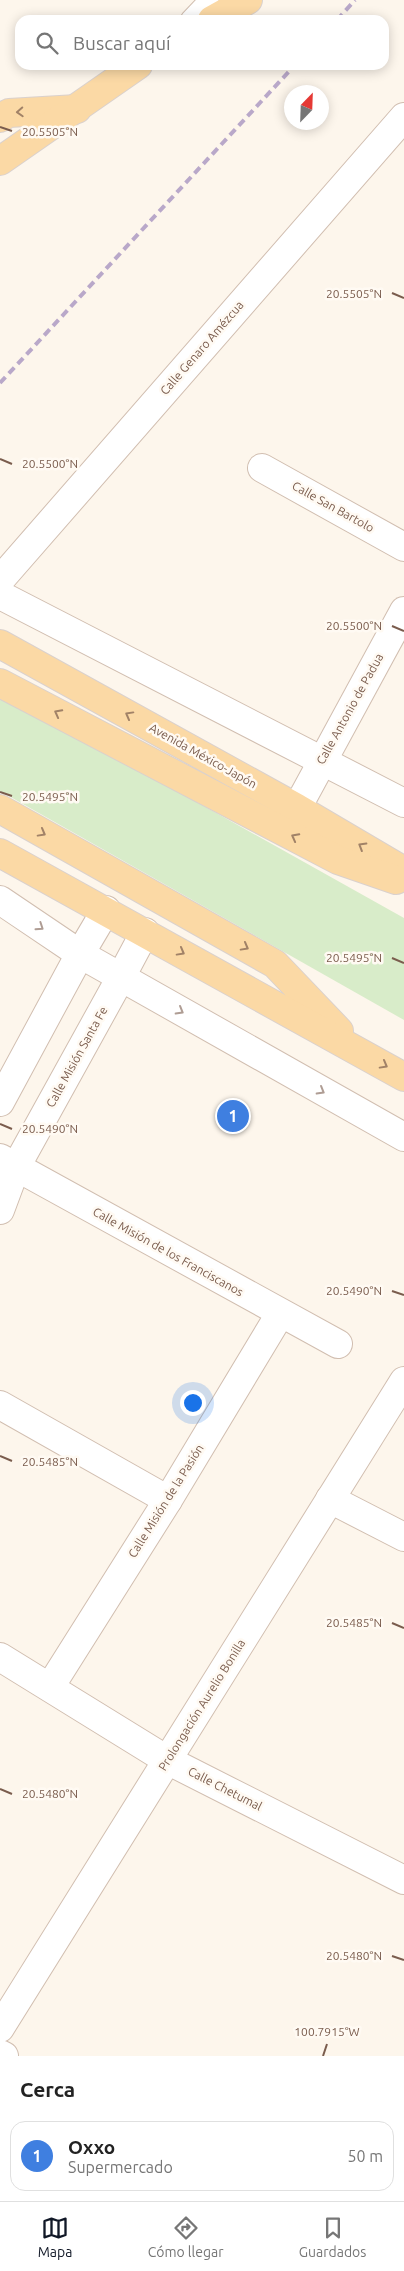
<!DOCTYPE html>
<html lang="es">
<head>
<meta charset="utf-8">
<style>
  :root { --surface:#fff; --page:#f6f6f6; --text:#222; --muted:#767676; --line:#e0e0e0; --accent:#111827 }
  body { margin:0; font-family:Ubuntu,sans-serif; background:var(--page); color:var(--text) }
  .compass { position:absolute; left:284px; top:85px; width:45px; height:45px; border-radius:50%; background:var(--surface); box-shadow:0 2px 12px #0003; rotate:23deg }
  .you { position:absolute; left:192px; top:1402px; width:18px; height:18px; margin:-12px; border:4px solid #fff; border-radius:50%; background:#1a73e8; box-shadow:0 0 0 8px #1a73e833 }
  .badge { display:grid; place-items:center; width:32px; height:32px; border-radius:50%; background:var(--accent); color:#fff; font-size:16px; font-weight:700 }
  .pin { position:absolute; translate:-50% -50%; border:2px solid #fff; box-shadow:0 1px 5px #0006 }
  .list { margin:0; padding:0; list-style:none }
  h2 { display:flex; justify-content:space-between; align-items:center; height:65px; margin:0; padding:0 20px; font-size:21px }
  h2 small { font-size:16px; font-weight:400; color:var(--muted) }
  .list li { display:grid; grid-template-columns:32px 1fr auto; gap:15px; align-items:center; box-sizing:border-box; height:70px; margin:0 10px 10px; padding:0 10px; border:1px solid var(--line); border-radius:15px }
  .list b { display:block; font-size:19px; white-space:nowrap }
  .list p { margin:0; font-size:16px; white-space:nowrap; color:var(--muted) }
  .list em { font-size:16px; font-style:normal; color:var(--muted) }
  .icon { flex:none; width:28px; height:28px; fill:none; stroke:currentColor; stroke-width:2; stroke-linecap:round; stroke-linejoin:round }
  .map { position:relative; flex:none; width:404px; height:2056px; overflow:hidden }
  .search { position:absolute; background:var(--surface); box-shadow:0 2px 12px #0003; left:15px; right:15px; top:15px; height:55px; display:flex; align-items:center; gap:12px; box-sizing:border-box; padding:0 18px; border-radius:15px; color:var(--muted); font-size:19px }
  .sheet { height:145px; background:var(--surface) }
  nav { display:flex; justify-content:space-around; align-items:center; box-sizing:border-box; height:70px; border-top:1px solid var(--line); background:var(--surface); font-size:14px; color:var(--muted) }
  nav a { display:grid; justify-items:center; gap:2px }
  nav .on { color:var(--accent) }
  .map>svg:first-child { display:block }
  .green { fill:#d8ecc9 }
  .lines { fill:none; stroke-linecap:round; stroke-linejoin:round }
  .service-casing { stroke:#d1beb0; stroke-width:21 }
  .minor-casing { stroke:#d1beb0; stroke-width:30 }
  .tertiary-casing { stroke:#d1beb0; stroke-width:30 }
  .primary-casing { stroke:#dad1cd; stroke-width:30 }
  .service { stroke:#fff; stroke-width:19 }
  .minor { stroke:#fff; stroke-width:28 }
  .tertiary { stroke:#fff; stroke-width:28 }
  .primary { stroke:#fbd9a5; stroke-width:28 }
  .rail { stroke:#b9a8c9; stroke-width:4; stroke-dasharray:8 5; stroke-linecap:butt }
  .oneway { stroke:#a18267 }
  .oneway2 { stroke:#af9d94 }
  .ticks { fill:none; stroke:#7a5c4d; stroke-width:2 }
  .labels { text-anchor:middle; stroke-width:5; stroke-linejoin:round; paint-order:stroke }
  .street-label { font-size:12px; fill:#7a5c4d; stroke:#fffaf3 }
  .ticks-label { font-size:12px; text-anchor:middle; fill:#7a5c4d; stroke:#fffaf3; stroke-width:5; stroke-linejoin:round; paint-order:stroke }
</style>
</head>
<body>
<div class="map">
<svg width="404" height="2056" viewBox="0 0 404 2056">
  <rect width="100%" height="100%" fill="#fdf6ec"/>
  <!-- green -->
  <path class="green" d="M0,692L404,918V1020L0,791Z"/>
  <g class="lines">
    <!-- service casing -->
    <g class="service-casing">
      <path id="service" d="M190,20L209,0"/>
    </g>
    <!-- minor casing -->
    <g class="minor-casing">
      <g id="minor">
        <path d="M262,468L404,547"/>
        <path d="M0,580L404,117"/>
        <path d="M0,595L404,803"/>
        <path d="M297,808L404,611"/>
        <path d="M0,900L80,954L404,1137"/>
        <path d="M0,1102L80,954L106,910"/>
        <path d="M0,1158L338,1344"/>
        <path d="M0,1210L16,1167L121,977L145,932"/>
        <path d="M0,1405L168,1500"/>
        <path d="M330,1499L404,1537"/>
        <path d="M0,1657L167,1760L404,1880"/>
        <path d="M50,1687L168,1500L280,1314"/>
        <path d="M0,2054L4,2056"/>
      </g>
    </g>
    <!-- tertiary casing -->
    <g class="tertiary-casing">
      <path id="tertiary" d="M0,2028L404,1381"/>
    </g>
    <!-- primary casing -->
    <g class="primary-casing">
      <g id="primary">
        <path d="M212,20L248,0"/>
        <path d="M0,118L9,113L77,109"/>
        <path d="M0,161L138,65"/>
        <path d="M0,644L297,808L404,871"/>
        <path d="M0,683L338,860L396,880"/>
        <path d="M0,809L275,964L339,1031"/>
        <path d="M0,853L404,1077"/>
      </g>
    </g>
    <!-- service -->
    <use href="#service" class="service"/>
    <!-- minor -->
    <use href="#minor" class="minor"/>
    <!-- tertiary -->
    <use href="#tertiary" class="tertiary"/>
    <!-- primary -->
    <use href="#primary" class="primary"/>
    <!-- rail -->
    <g class="rail">
      <path d="M337,20L355,0"/>
      <path d="M0,383L295,65"/>
    </g>
  </g>
  <!-- one-way arrows -->
  <defs><path id="oneway-chevron" d="M-2-3.5L2.5 0L-2 3.5" fill="none" stroke-width="1.6" stroke-linecap="round" stroke-linejoin="round" transform="scale(1.25)"/></defs>
  <g class="oneway">
    <use href="#oneway-chevron" transform="translate(20 112) rotate(177)"/>
    <use href="#oneway-chevron" transform="translate(58 713) rotate(-152)"/>
    <use href="#oneway-chevron" transform="translate(129 715) rotate(-151)"/>
    <use href="#oneway-chevron" transform="translate(42 833) rotate(29)"/>
    <use href="#oneway-chevron" transform="translate(295 837) rotate(-152)"/>
    <use href="#oneway-chevron" transform="translate(362 846) rotate(-149)"/>
    <use href="#oneway-chevron" transform="translate(245 947) rotate(29)"/>
    <use href="#oneway-chevron" transform="translate(181 952) rotate(29)"/>
    <use href="#oneway-chevron" transform="translate(384 1065) rotate(29)"/>
  </g>
  <g class="oneway2">
    <use href="#oneway-chevron" transform="translate(40 927) rotate(34)"/>
    <use href="#oneway-chevron" transform="translate(180 1011) rotate(30)"/>
    <use href="#oneway-chevron" transform="translate(321 1091) rotate(30)"/>
  </g>
  <!-- ticks -->
  <path class="ticks" d="M0,127L12,131M392,293L404,298M0,459L12,464M392,626L404,631M0,792L12,796M392,958L404,963M0,1124L12,1129M392,1291L404,1295M0,1456L12,1461M392,1623L404,1628M0,1789L12,1794M392,1956L404,1960M323,2056L327,2044"/>
  <g class="labels">
    <!-- street labels -->
    <g class="street-label">
      <text transform="translate(202 348) rotate(-49)" y="4">Calle Genaro Amézcua</text>
      <text transform="translate(333 507) rotate(29)" y="4">Calle San Bartolo</text>
      <text transform="translate(350 709) rotate(-61)" y="4">Calle Antonio de Padua</text>
      <text transform="translate(203 756) rotate(29)" y="4">Avenida México-Japón</text>
      <text transform="translate(77 1057) rotate(-61)" y="4">Calle Misión Santa Fe</text>
      <text transform="translate(168 1252) rotate(29)" y="4">Calle Misión de los Franciscanos</text>
      <text transform="translate(166 1501) rotate(-58)" y="4">Calle Misión de la Pasión</text>
      <text transform="translate(202 1705) rotate(-58)" y="4">Prolongación Aurelio Bonilla</text>
      <text transform="translate(225 1789) rotate(27)" y="4">Calle Chetumal</text>
    </g>
  </g>
  <g class="ticks-label">
    <text x="50" y="136">20.5505°N</text>
    <text x="354" y="298">20.5505°N</text>
    <text x="50" y="468">20.5500°N</text>
    <text x="354" y="630">20.5500°N</text>
    <text x="50" y="801">20.5495°N</text>
    <text x="354" y="962">20.5495°N</text>
    <text x="50" y="1133">20.5490°N</text>
    <text x="354" y="1295">20.5490°N</text>
    <text x="50" y="1466">20.5485°N</text>
    <text x="354" y="1627">20.5485°N</text>
    <text x="50" y="1798">20.5480°N</text>
    <text x="354" y="1960">20.5480°N</text>
    <text x="327" y="2036">100.7915°W</text>
  </g>
</svg>
<svg class="compass" viewBox="-18 -18 36 36"><path d="M0-13l5 13h-10z" fill="#e53935"/><path d="M0 13l5-13h-10z" fill="#767676"/></svg>
<div class="you"></div>
<div class="pin badge" style="left:233px;top:1116px;background:#3f7fe0">1</div>
<div class="search"><svg class="icon" aria-label="search" viewBox="0 0 24 24"><circle cx="10" cy="10" r="6"/><path d="M15 15l6 6"/></svg>Buscar aquí</div>
</div>
<section class="sheet">
<h2>Cerca<small></small></h2>
<ul class="list">
<li><span class="badge" style="background:#3f7fe0">1</span><div><b>Oxxo</b><p>Supermercado</p></div><em>50 m</em></li>
</ul>
</section>
<nav>
<a class="on"><svg class="icon" aria-label="map" viewBox="0 0 24 24"><path d="M3 6l6-2 6 2 6-2v14l-6 2-6-2-6 2zM9 4v14M15 6v14"/></svg>Mapa</a>
<a><svg class="icon" aria-label="directions" viewBox="0 0 24 24"><path d="M12 3l9 9-9 9-9-9zM9 14v-3h6M13 9l2 2-2 2"/></svg>Cómo llegar</a>
<a><svg class="icon" aria-label="saved" viewBox="0 0 24 24"><path d="M7 4h10v16l-5-4-5 4z"/></svg>Guardados</a>
</nav>
</body>
</html>
